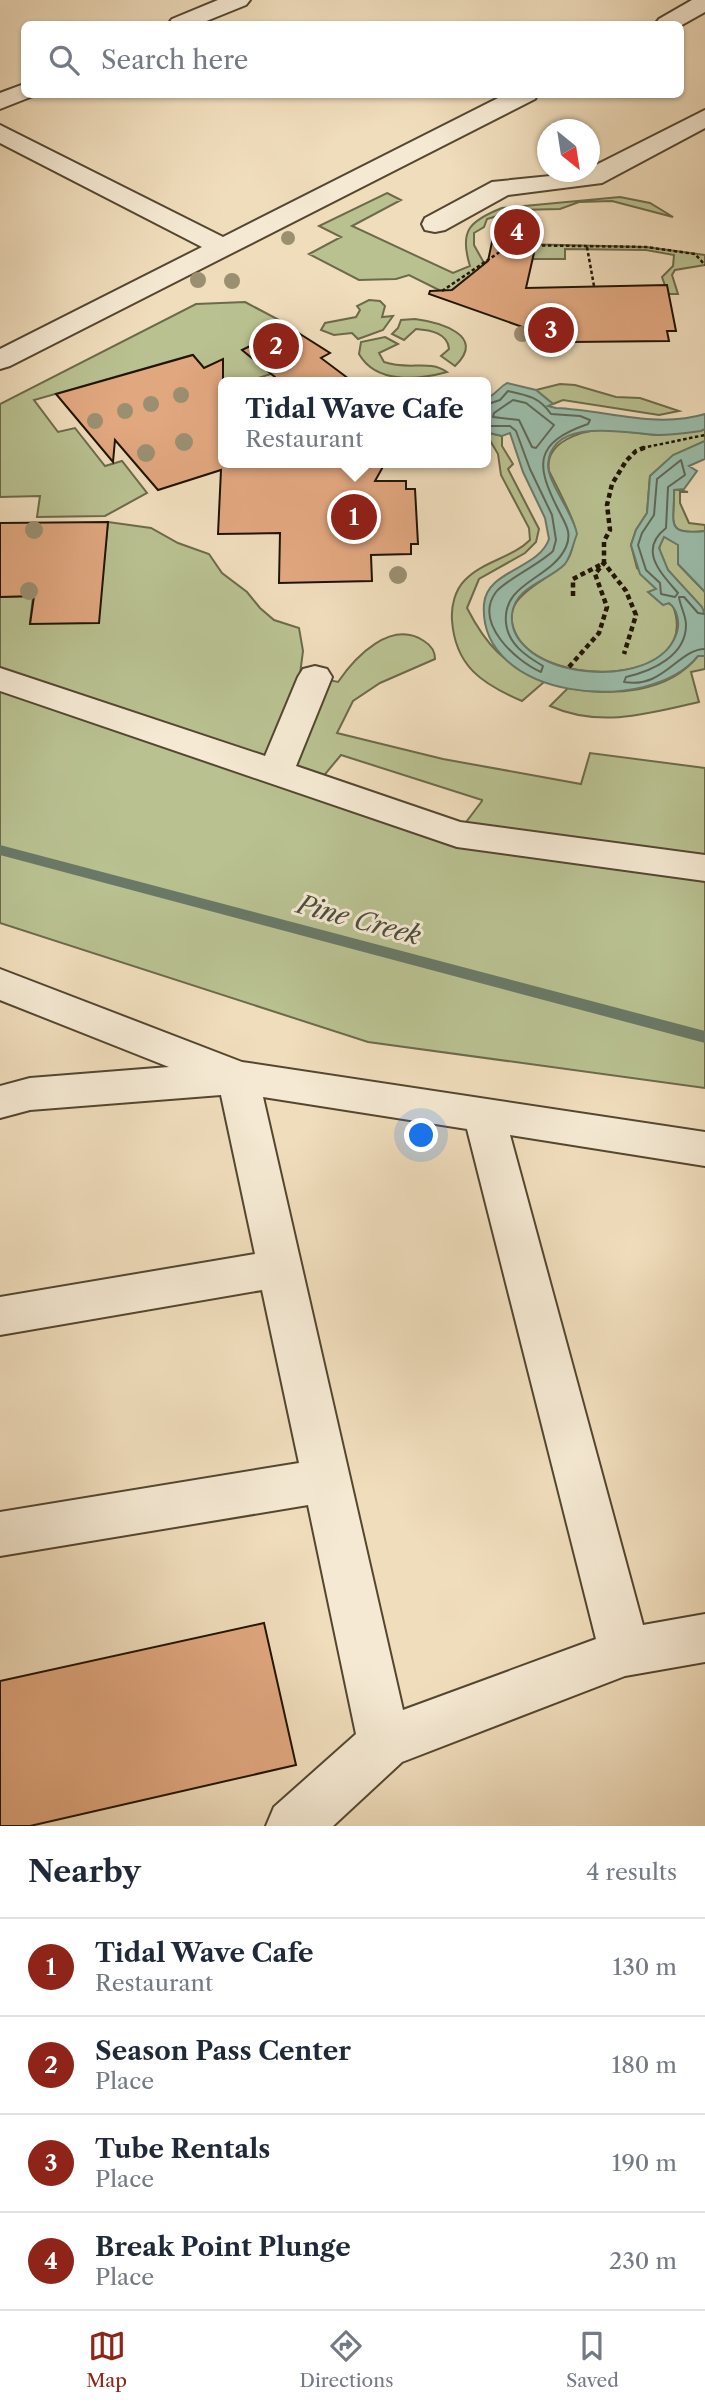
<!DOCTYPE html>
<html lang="en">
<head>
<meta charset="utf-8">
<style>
  :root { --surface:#fff; --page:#f6f6f7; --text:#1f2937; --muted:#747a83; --line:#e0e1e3; --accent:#8f2418 }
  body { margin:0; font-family:"Libre Caslon Text",serif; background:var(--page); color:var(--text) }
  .compass { position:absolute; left:537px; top:119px; width:63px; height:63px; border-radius:50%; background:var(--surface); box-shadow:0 2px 5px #0004; rotate:150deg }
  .you { position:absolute; left:422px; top:1136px; width:24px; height:24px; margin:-18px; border:5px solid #fff; border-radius:50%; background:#1a73e8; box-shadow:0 0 0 10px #1a73e833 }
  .badge { display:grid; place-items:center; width:46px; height:46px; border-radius:50%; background:var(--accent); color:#fff; font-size:23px; font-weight:700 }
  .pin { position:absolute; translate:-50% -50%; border:4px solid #fff; box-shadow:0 2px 7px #0006 }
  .popup { position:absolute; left:218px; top:377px; width:273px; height:91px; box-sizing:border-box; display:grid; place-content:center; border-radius:10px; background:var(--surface); filter:drop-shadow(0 2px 5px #0005); font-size:23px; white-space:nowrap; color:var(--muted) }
  .popup b { font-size:26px; color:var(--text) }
  .popup::after { content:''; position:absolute; left:50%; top:100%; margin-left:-14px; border:14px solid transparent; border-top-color:var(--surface) }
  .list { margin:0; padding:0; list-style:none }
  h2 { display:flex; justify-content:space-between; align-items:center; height:91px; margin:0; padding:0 28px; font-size:30px }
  h2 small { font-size:23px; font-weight:400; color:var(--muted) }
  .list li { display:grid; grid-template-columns:46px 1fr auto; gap:21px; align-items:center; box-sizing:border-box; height:98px; padding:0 28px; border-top:2px solid var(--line) }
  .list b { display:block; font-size:26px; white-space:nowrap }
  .list p { margin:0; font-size:23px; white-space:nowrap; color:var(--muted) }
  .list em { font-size:23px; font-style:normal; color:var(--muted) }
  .icon { flex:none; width:38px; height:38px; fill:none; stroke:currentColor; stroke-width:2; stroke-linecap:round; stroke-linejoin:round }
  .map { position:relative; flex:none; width:705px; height:1826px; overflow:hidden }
  .search { position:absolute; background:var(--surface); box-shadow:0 2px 5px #0004; left:21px; right:21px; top:21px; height:77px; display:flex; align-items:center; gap:18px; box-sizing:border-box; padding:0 24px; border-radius:10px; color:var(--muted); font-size:26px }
  .sheet { height:483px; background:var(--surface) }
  nav { display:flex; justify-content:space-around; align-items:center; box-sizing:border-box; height:98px; border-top:2px solid var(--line); background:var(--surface); font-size:19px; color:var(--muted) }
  nav a { display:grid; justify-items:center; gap:4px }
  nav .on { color:var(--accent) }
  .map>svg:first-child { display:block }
  .green { fill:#b9c191; stroke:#6c6a4a; stroke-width:2; fill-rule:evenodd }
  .water { fill:#9bbdab; stroke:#6a7967; stroke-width:2 }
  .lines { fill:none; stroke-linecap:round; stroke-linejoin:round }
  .shore { stroke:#5e6856; stroke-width:2 }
  .stream { fill:#6a7967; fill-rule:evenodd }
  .building { fill:#e1a77f; stroke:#201302; stroke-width:2 }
  .minor-casing { stroke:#544630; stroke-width:4 }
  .path-far1 { stroke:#201302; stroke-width:2.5; stroke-dasharray:3.5 2.5; stroke-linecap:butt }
  .path { stroke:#201302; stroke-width:4.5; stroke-dasharray:5 3.5; stroke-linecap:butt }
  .minor { fill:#f5e9d3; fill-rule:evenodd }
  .tree { fill:#9b8f71 }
  .labels { text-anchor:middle; stroke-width:6; stroke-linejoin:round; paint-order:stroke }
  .water-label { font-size:26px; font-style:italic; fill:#4b4e3d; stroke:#f5e9d3 }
</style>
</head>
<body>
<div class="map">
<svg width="705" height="1826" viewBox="0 0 705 1826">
  <rect width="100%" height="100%" fill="#f0ddbc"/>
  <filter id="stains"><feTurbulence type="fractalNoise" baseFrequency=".00286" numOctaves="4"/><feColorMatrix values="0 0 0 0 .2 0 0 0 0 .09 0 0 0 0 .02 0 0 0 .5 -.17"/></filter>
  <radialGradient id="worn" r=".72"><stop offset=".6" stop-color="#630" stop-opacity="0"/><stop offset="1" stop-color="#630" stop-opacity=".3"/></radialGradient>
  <!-- green -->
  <g class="green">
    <path d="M387,193L401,200L352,226L453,273L470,266C459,231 469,221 502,208L620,197L650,203L673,217L612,201L579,202L560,209L517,210L487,219L484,227L474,233V245L484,263L510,245L521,244L646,247L705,255V265L675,270L672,275L678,294H668L662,277L673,266L674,255L646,250L565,249V259H533L475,279L468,277L447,294L409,275L396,279L359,280L309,254L341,237L319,226Z"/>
    <path d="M369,300L380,301L385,306L382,317L393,316L383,330L358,339L352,333L334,335L321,330L325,323L356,317L360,310L357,306Z"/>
    <path d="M245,302L281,321L262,332L319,366L287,369L245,382H223L222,389L192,355L34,400L58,432L75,428L105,466L122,461L147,493L105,516L37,517L40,496L0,497V404L196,304Z"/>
    <path d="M415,319C438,322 488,335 455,366L441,356L449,349C448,333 430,330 416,329L404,340L392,334L398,328L401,320Z"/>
    <path d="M385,337L398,344L379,353L384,362C410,371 428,359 447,372C418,380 376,384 359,354L361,342Z"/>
    <path d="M560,384L575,385L616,397L640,398L679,411L659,415L563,400L553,404L536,390Z"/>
    <path d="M604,429L656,435L705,429V441L674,455L650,476L647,513L636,530L631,545L637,568L657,589L649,592L673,606C703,686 546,689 517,636C494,594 550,583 567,560C572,554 575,537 575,529C575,521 554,481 549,471C544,441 582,431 604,429Z"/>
    <path d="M485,432L502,436V446L513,464L508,469L539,529L536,542L525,553L479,579L467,608C487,647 504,663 544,682L522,701C482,684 455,666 452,620C451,606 455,590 465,580C483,561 512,558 530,540L529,528L501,475L498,454Z"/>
    <path d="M674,489L688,492H680V503L689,523L705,525V531C663,536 675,522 674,489Z"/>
    <path d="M108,522L151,528L178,543L209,554L222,573L247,592L260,608L274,620L299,628L303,651L300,674L338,682C355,657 391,619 424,641C432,646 435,651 435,659L380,683L353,701L337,733L443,759L581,784L590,753L705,768V1088L368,1042L0,923V597L33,596L30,623H98ZM341,755L482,800V801L457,834L316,785Z"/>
    <path d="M664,536L679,545L678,564L705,592V615C697,592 643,563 664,536Z"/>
    <path d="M698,656H705V669L691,672L699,702C648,714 599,728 550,706L568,688C612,696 668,694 698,656Z"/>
  </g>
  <!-- water -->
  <path class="water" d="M507,383L536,390L553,404L548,406L556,408C606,410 656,429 705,414V429L701,431C687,433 672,435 658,435C630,434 552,415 548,464C547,482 574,514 577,534C573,544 571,556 565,564C549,581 515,586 512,614C506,678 658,696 677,632C680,622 677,609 669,603L663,605L648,592L656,589L640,574L631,545L636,530L647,513L650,476L673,455L705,441V459L689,466L697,471L684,489L674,490C675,521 663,536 705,531V592L678,564V545L664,537L659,548L668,570L702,607L705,615V656H698C649,717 477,700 484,604C487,570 539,569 549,539L545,518L523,472L510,433L502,436L485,432V399C496,395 498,388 507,383Z"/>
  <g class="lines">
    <!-- shore -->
    <g class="shore">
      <path d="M513,400L526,403L554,425L536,448L532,447L519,420L493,417L494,413Z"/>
      <path d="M485,405L500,400L508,391C527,395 539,397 551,414L580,416L590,420L588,424C533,443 535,465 560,513C566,525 572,533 566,547C551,580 502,582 506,623C508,644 526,656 543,666L541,672C516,661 473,623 496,592C504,581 540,564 553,551L556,540L552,515L530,469L516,431L510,426H485"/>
      <path d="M681,460L685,475L668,487L666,528C638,550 660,572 678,593L675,597L661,594L660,583L646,570L638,545L642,533L654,515L657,479Z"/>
      <path d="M705,614L698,613L684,597H679C680,606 686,615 686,625C686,656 652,671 626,677L624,682C664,689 678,649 705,649"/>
    </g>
    <!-- stream -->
    <path class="stream" d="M0,845L705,1031V1043L0,855Z"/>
  </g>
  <!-- building -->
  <g class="building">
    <path d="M497,218L541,222L526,288L667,285L676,331H667L669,341L572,342L571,338L535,339L534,331L429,294L430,291L452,290L488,261Z"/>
    <path d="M289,327L330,353L321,358L353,382H281L242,350Z"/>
    <path d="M193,355L204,368L223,359V463H385L375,481H406V489H415L418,544H411V554L371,555L372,581L279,583L280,533L218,534L221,470L158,490L115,440L113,462L56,394Z"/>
    <path d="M108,522L99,623L30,624L34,596L0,597V523Z"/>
    <path d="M264,1623L296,1765L30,1826H0V1681Z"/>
  </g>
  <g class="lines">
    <!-- minor casing -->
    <g class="minor-casing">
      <g id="minor">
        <path d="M218,0H250L246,5L199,24H168L172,19Z"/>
        <path d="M692,0H705V12L680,26L655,24L659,19Z"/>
        <path d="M24,84V94H34L33,96L0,109V93Z"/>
        <path d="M506,94H538L535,99L10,366L0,369V349L202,247L0,143V125L223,237Z"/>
        <path d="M705,110V128L602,183L508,195L445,230L435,232L425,230L422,224L425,218L492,182L590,172V168Z"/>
        <path d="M315,666L327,669L332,677L296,766L460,822L705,855V881L457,847L0,691V668L265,756L298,677L303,669Z"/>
        <path d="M0,969L242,1062L705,1132V1166L510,1135L643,1625L705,1614V1662L625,1676L402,1762L333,1826H266L274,1807L356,1734L308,1505L0,1556V1512L299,1463L262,1290L0,1335V1297L255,1254L221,1095L30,1110L0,1118V1086L30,1078L169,1067L0,1000ZM263,1097L467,1129L596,1639L403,1710Z"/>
      </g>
    </g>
    <!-- path-far1 -->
    <g class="path-far1">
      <path d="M587,247L594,286"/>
      <path d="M442,291L510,245L646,247L695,254L705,265"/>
      <path d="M642,448L705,435"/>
    </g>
    <!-- path -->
    <g class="path">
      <path d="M573,596V579L604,563V541L610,530L607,505L612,484L626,461L636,451L646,447"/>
      <path d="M569,667L599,633L607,607L595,574L604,563L626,591L636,615L624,654"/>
    </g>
    <!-- minor -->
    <use href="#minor" class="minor"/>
  </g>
  <!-- trees -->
  <g class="tree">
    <circle cx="288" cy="238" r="7"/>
    <circle cx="198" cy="280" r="8"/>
    <circle cx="232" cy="281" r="8"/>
    <circle cx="522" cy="334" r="8"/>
    <circle cx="181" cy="395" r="8"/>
    <circle cx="151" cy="404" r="8"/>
    <circle cx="125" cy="411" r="8"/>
    <circle cx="95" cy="421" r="8"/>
    <circle cx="184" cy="442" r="9"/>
    <circle cx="146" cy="453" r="9"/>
    <circle cx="34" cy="530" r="9"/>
    <circle cx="398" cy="575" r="9"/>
    <circle cx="29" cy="591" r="9"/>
  </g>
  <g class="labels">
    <!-- water labels -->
    <g class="water-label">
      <text transform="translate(359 920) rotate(15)" y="9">Pine Creek</text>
    </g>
  </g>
  <rect width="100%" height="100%" filter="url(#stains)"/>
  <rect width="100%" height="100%" fill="url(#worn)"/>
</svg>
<svg class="compass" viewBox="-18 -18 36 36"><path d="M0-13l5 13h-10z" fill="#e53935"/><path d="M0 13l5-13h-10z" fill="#747a83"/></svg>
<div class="you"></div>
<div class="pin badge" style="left:354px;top:517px">1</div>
<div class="popup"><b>Tidal Wave Cafe</b>Restaurant</div>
<div class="pin badge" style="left:276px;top:346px">2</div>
<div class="pin badge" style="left:551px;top:330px">3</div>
<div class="pin badge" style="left:517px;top:232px">4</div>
<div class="search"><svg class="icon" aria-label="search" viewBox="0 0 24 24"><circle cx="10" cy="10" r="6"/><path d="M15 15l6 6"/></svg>Search here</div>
</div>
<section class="sheet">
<h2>Nearby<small>4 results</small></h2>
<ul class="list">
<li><span class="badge">1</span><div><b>Tidal Wave Cafe</b><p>Restaurant</p></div><em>130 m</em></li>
<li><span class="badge">2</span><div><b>Season Pass Center</b><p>Place</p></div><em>180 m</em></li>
<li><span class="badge">3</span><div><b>Tube Rentals</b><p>Place</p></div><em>190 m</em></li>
<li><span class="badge">4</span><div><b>Break Point Plunge</b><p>Place</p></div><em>230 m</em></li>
</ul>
</section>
<nav>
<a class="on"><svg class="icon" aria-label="map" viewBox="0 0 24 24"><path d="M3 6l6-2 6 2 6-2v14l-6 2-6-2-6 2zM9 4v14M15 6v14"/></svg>Map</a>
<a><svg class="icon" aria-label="directions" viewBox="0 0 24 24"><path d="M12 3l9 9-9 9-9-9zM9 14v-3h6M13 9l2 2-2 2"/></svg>Directions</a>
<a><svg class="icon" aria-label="saved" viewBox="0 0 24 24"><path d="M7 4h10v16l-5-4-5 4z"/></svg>Saved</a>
</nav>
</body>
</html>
